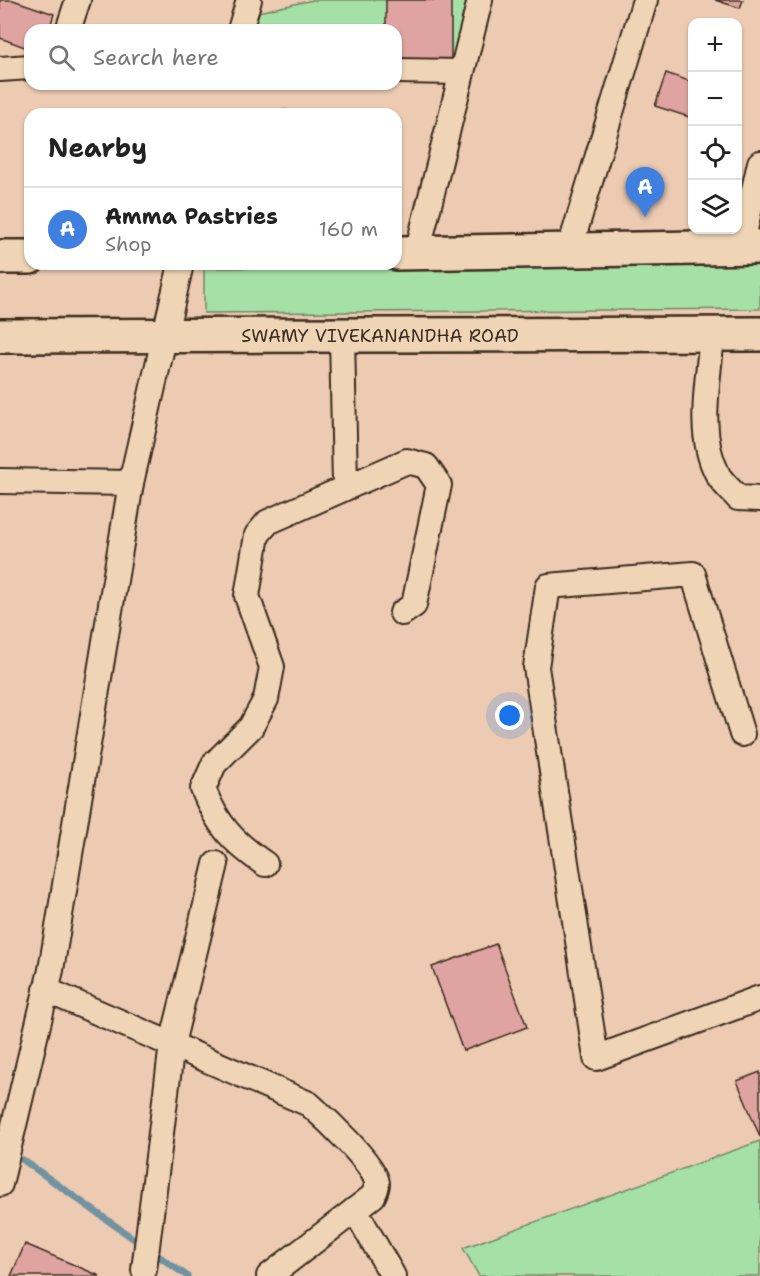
<!DOCTYPE html>
<html lang="en">
<head>
<meta charset="utf-8">
<style>
  :root { --surface:#fff; --page:#f2f2f2; --text:#222; --muted:#767676; --line:#e0e0e0; --accent:#0f766e }
  body { margin:0; font-family:"Shantell Sans",sans-serif; background:var(--page); color:var(--text) }
  .controls { position:absolute; right:18px; top:18px; display:grid; overflow:hidden; border-radius:12px; box-shadow:0 2px 4px #0004 }
  .controls button { width:54px; height:54px; display:grid; place-items:center; padding:0; border:0; border-bottom:2px solid var(--line); background:var(--surface); color:var(--text); font:30px sans-serif }
  .you { position:absolute; left:510px; top:716px; width:21px; height:21px; margin:-15px; border:4px solid #fff; border-radius:50%; background:#1a73e8; box-shadow:0 0 0 9px #1a73e833 }
  .badge { display:grid; place-items:center; width:39px; height:39px; border-radius:50%; background:var(--accent); color:#fff; font-size:20px; font-weight:700 }
  .pin { position:absolute; translate:-50% -50px; filter:drop-shadow(0 2px 3px #0008) }
  .pin::after { content:''; position:absolute; top:32px; width:21px; height:18px; background:inherit; clip-path:polygon(0 0,100% 0,50% 100%) }
  .list { margin:0; padding:0; list-style:none }
  h2 { display:flex; justify-content:space-between; align-items:center; height:78px; margin:0; padding:0 24px; font-size:26px }
  h2 small { font-size:20px; font-weight:400; color:var(--muted) }
  .list li { display:grid; grid-template-columns:39px 1fr auto; gap:18px; align-items:center; box-sizing:border-box; height:84px; padding:0 24px; border-top:2px solid var(--line) }
  .list b { display:block; font-size:22px; white-space:nowrap }
  .list p { margin:0; font-size:20px; white-space:nowrap; color:var(--muted) }
  .list em { font-size:20px; font-style:normal; color:var(--muted) }
  .icon { flex:none; width:33px; height:33px; fill:none; stroke:currentColor; stroke-width:2; stroke-linecap:round; stroke-linejoin:round }
  .map { position:relative; flex:none; width:760px; height:1276px; overflow:hidden }
  .search { position:absolute; background:var(--surface); box-shadow:0 2px 4px #0004; left:24px; top:24px; width:378px; height:66px; display:flex; align-items:center; gap:15px; box-sizing:border-box; padding:0 21px; border-radius:18px; color:var(--muted); font-size:22px }
  .panel { position:absolute; background:var(--surface); box-shadow:0 2px 4px #0004; left:24px; top:108px; width:378px; height:162px; border-radius:18px }
  .map>svg:first-child { display:block }
  .green { fill:#a5e1a7; stroke:#708662; stroke-width:1.5 }
  .lines { fill:none; stroke-linecap:round; stroke-linejoin:round }
  .stream { stroke:#7192a0; stroke-width:7 }
  .building { fill:#dfa4a1; stroke:#3b2a1e; stroke-width:1.5 }
  .street-casing { stroke:#3b2a1e; stroke-width:28 }
  .secondary-casing { stroke:#3b2a1e; stroke-width:38 }
  .street { stroke:#efd5b6; stroke-width:24 }
  .secondary { stroke:#efd5b6; stroke-width:33 }
  .labels { text-anchor:middle; stroke-width:4.5; stroke-linejoin:round; paint-order:stroke }
  .street-label { font-size:18px; fill:#3b2a1e; stroke:#efd5b6 }
</style>
</head>
<body>
<div class="map">
<svg width="760" height="1276" viewBox="0 0 760 1276">
  <rect width="100%" height="100%" fill="#eccbb2"/>
  <filter id="ink" filterUnits="userSpaceOnUse"><feTurbulence type="fractalNoise" baseFrequency=".0167" numOctaves="2"/><feDisplacementMap in="SourceGraphic" scale="12" xChannelSelector="R" yChannelSelector="G"/><feConvolveMatrix kernelMatrix="1 2 1 2 8 2 1 2 1" color-interpolation-filters="sRGB"/></filter>
  <g filter="url(#ink)">
    <!-- green -->
    <g class="green">
      <path d="M313,0H474L457,64L396,30H255L258,12Z"/>
      <path d="M760,264V309L204,313V268Z"/>
      <path d="M760,1141V1276H479L463,1248Z"/>
    </g>
    <g class="lines">
      <!-- stream -->
      <g class="stream">
        <path d="M23,1160L141,1244"/>
        <path d="M150,1250L187,1276"/>
      </g>
    </g>
    <!-- building -->
    <g class="building">
      <path d="M0,0H13L54,14L49,30H30V49L0,38Z"/>
      <path d="M386,0H451V61H396V30H386Z"/>
      <path d="M715,0H743L740,8Z"/>
      <path d="M666,73L692,82V118L655,106Z"/>
      <path d="M287,110V114H245V111Z"/>
      <path d="M496,944L527,1027L463,1051L432,967Z"/>
      <path d="M760,1072V1137L737,1081Z"/>
      <path d="M25,1244L100,1276H11Z"/>
    </g>
    <g class="lines">
      <!-- street casing -->
      <g class="street-casing">
        <g id="street">
          <path d="M68,30L78,0"/>
          <path d="M240,30L249,0"/>
          <path d="M0,69L30,67"/>
          <path d="M396,71L461,72"/>
          <path d="M741,247L760,163"/>
          <path d="M569,251L645,0"/>
          <path d="M417,253L480,0"/>
          <path d="M712,334C709,379 696,432 717,473C721,482 731,490 738,498L760,499"/>
          <path d="M342,335L345,486"/>
          <path d="M0,481L131,483"/>
          <path d="M742,734L693,574L548,586L536,667L596,1058L760,998"/>
          <path d="M265,864C233,842 218,826 203,789L214,764L251,727L266,699L272,667L247,596L257,535L268,522L407,461L426,466L439,485L414,605L402,613"/>
          <path d="M46,990L309,1104C324,1117 375,1164 377,1183C377,1186 375,1192 373,1196L269,1276"/>
          <path d="M0,1184L51,970L131,483L181,264"/>
          <path d="M355,1210L393,1276"/>
          <path d="M144,1270L172,1044L216,864"/>
        </g>
      </g>
      <!-- secondary casing -->
      <g class="secondary-casing">
        <g id="secondary">
          <path d="M396,253L760,247"/>
          <path d="M0,257H30"/>
          <path d="M0,336L760,334"/>
        </g>
      </g>
      <!-- street -->
      <use href="#street" class="street"/>
      <!-- secondary -->
      <use href="#secondary" class="secondary"/>
    </g>
  </g>
  <g class="labels">
    <!-- street labels -->
    <g class="street-label">
      <text x="380" y="342">SWAMY VIVEKANANDHA ROAD</text>
    </g>
  </g>
</svg>
<div class="controls">
<button>+</button>
<button>−</button>
<button><svg class="icon" aria-label="locate" viewBox="0 0 24 24"><circle cx="12" cy="12" r="6"/><path d="M12 2v4M12 18v4M2 12h4M18 12h4"/></svg></button>
<button><svg class="icon" aria-label="layers" viewBox="0 0 24 24"><path d="M12 4l9 5-9 5-9-5zM3 14l9 5 9-5"/></svg></button>
</div>
<div class="you"></div>
<div class="pin badge" style="left:645px;top:217px;background:#3f7fe0">A</div>
<div class="search"><svg class="icon" aria-label="search" viewBox="0 0 24 24"><circle cx="10" cy="10" r="6"/><path d="M15 15l6 6"/></svg>Search here</div>
<section class="panel">
<h2>Nearby<small></small></h2>
<ul class="list">
<li><span class="badge" style="background:#3f7fe0">A</span><div><b>Amma Pastries</b><p>Shop</p></div><em>160 m</em></li>
</ul>
</section>
</div>
</body>
</html>
